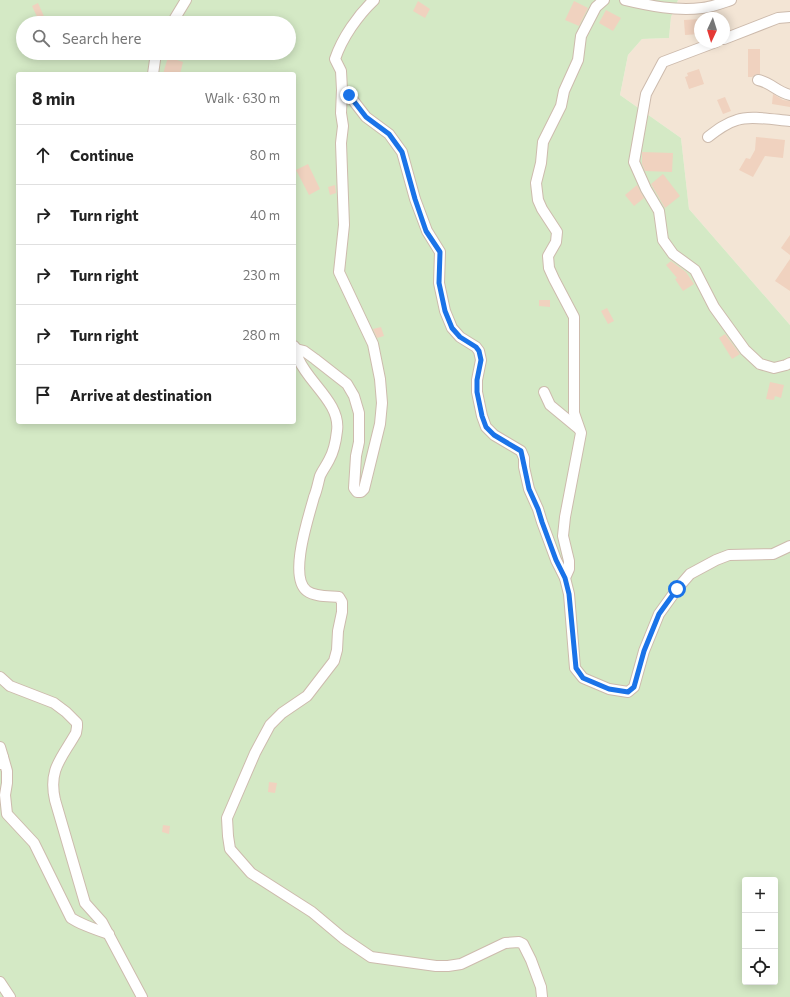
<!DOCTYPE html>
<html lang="en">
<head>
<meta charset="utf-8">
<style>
  :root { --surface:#fff; --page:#f2f2f2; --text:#222; --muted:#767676; --line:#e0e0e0 }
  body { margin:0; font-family:Commissioner,sans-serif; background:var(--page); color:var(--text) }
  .controls { position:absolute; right:12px; bottom:12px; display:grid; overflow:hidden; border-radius:4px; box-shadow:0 2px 10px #0003 }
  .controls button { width:36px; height:36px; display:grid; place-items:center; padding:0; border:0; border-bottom:1px solid var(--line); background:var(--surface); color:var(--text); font:20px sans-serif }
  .compass { position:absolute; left:694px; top:12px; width:36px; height:36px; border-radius:50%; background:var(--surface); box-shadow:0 2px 10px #0003; rotate:184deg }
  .stop { position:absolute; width:12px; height:12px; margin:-9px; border:3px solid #1a73e8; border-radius:50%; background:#fff }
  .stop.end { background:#1a73e8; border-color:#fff; box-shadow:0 1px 4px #0008 }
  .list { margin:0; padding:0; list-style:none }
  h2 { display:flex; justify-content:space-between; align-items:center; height:52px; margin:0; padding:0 16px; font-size:17px }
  h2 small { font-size:13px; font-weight:400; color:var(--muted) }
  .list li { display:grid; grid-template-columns:26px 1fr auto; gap:12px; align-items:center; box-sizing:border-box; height:60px; padding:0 16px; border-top:1px solid var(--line) }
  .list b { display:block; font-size:15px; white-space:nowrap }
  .list em { font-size:13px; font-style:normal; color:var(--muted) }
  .icon { flex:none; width:22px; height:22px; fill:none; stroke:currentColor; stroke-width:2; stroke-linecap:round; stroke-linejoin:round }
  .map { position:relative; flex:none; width:790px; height:997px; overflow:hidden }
  .search { position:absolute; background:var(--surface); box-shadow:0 2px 10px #0003; left:16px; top:16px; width:280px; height:44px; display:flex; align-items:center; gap:10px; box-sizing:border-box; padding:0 14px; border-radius:22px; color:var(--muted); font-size:15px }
  .panel { position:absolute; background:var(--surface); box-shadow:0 2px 10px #0003; left:16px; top:72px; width:280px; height:352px; border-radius:4px }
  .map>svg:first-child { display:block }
  .residential { fill:#f3e5d5; fill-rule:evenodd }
  .green { fill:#d4e9c5; fill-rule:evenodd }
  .building { fill:#f0d2bf }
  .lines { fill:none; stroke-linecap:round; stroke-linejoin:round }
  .minor-casing { stroke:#cdbbad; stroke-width:12 }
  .minor { stroke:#fff; stroke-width:10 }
  .route { stroke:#1a73e8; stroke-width:5 }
</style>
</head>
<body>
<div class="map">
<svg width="790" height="997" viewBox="0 0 790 997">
  <rect width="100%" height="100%" fill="#fcf3e7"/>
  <!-- residential -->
  <path class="residential" d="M678,0H790V325L689,209L681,138L620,95L628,55L642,39L669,38L671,17ZM700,18H724V42H700Z"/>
  <!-- green -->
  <path class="green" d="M0,0H678L671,17L669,38L642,39L628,55L620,95L681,138L689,209L790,325V997H0ZM23,23H289V53H23ZM18,74H294V422H18ZM745,880H775V982H745Z"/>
  <!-- building -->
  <g class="building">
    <path d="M418,1L430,9L425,18L413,11Z"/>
    <path d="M574,1L588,8L579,26L565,20Z"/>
    <path d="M38,3L47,23H40L32,6Z"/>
    <path d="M606,10L621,18L613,31L599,23Z"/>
    <path d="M700,19V34L685,35L684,20Z"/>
    <path d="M748,49H760V74H756L752,77H748Z"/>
    <path d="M168,57L183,62L180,74H163Z"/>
    <path d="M699,69L704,84L689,89L685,77L688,76L687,73Z"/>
    <path d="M773,94L783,100L790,101V107L772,104Z"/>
    <path d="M725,97L731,111L723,114L717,100Z"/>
    <path d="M756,137L785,140L783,158L765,156L753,177L739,170L746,158L750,159L755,150Z"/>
    <path d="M642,152L673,153L672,172L645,171L642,164Z"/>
    <path d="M308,164L320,189L309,195L296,170Z"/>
    <path d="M663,174L680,196L665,208L651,184Z"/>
    <path d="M335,185L336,193L330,195L328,187Z"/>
    <path d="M637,185L644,198L634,206L625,195Z"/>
    <path d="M790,235V255L781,248Z"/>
    <path d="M790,259V291L775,281Z"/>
    <path d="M671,261L686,272L694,284L683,291L675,279L677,278L666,265Z"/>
    <path d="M539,300H550V307L539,306Z"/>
    <path d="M607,308L614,321L608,324L601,311Z"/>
    <path d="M381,327L384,336L377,338L373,329Z"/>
    <path d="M725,334L740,354L732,359L719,338Z"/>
    <path d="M770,382L784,385L781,398L775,396L774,400L766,399Z"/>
    <path d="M269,782L277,783L275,793L268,792Z"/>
    <path d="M163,825L170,826L169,834L162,832Z"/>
  </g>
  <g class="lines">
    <!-- minor casing -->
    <g class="minor-casing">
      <g id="minor">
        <path d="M604,0L596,7L581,36L578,60L564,91L561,106L543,142L541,163L536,183L538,200L542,209L557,232L556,242L548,256L549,268L554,279L574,317V413L581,433L565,517L563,536L569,561V569L565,578L569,594L575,668L583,678L609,689L628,692L634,687L644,651L659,614L677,589L690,574L716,560L729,555L773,554L790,546"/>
        <path d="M625,0C650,6 676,11 702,8C712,7 722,3 731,0"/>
        <path d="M172,23L186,0"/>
        <path d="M724,39L778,18L790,17"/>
        <path d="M716,42L663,62L646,94L634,162L646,189L659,211L663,240L673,254L695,270L714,307L745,350L760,364L774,368L786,365L790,363"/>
        <path d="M153,74L156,53"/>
        <path d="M758,80C770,82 777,92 790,95"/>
        <path d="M342,90L349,95L366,117L389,134L402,152L415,199L427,231L440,252L439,283L445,311L452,328L460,337L476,347L479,351L481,360L477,380V392L482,416L486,427L494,435L521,451L524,458V467L529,489L538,509L542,522L556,560L565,578"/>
        <path d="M708,137C717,130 726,123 737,120C750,115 776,120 790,121"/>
        <path d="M294,346C298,350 297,356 299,360C309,383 341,404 337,431C336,440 333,453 329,460C326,466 322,471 320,476C318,483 317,490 314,497C309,516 288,577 307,591C315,597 330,596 339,597L342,602V612L338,631L337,650L334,661L307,696L282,713L270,725L255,753L227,818L228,836L230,849L251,873L312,912L343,938L371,957L436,966H448L461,964L505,943L519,942L523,944L531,960L541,987L542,997"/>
        <path d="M296,349L304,351L315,359L347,384L354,396L359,413V442L356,456L354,488L357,492H361L364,489L380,424L382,403L380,379L373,344L339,272L344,225L341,143L343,126L341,113L342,90L341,71L335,59C342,38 358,15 374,0"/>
        <path d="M544,392L550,405L579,429"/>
        <path d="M0,677L10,686L54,703L66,712L77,723V727L76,733C62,758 48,769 55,800L85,903L102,922L142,997"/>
        <path d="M0,747L3,757L1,764"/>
        <path d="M3,757L7,771V783L5,795L7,814L34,843L71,918C80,924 97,930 109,934"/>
        <path d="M0,982L10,997"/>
      </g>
    </g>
    <!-- minor -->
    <use href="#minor" class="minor"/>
  </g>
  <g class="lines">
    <!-- route -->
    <path class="route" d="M349,95L366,117L389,134L402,152L415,199L426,231L440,252L439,283L445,311L452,328L460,337L476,347L479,351L481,360L477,380V392L482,416L486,427L494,435L521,451L529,489L538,509L542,522L556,560L565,578L569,594L576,668L583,678L609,689L628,692L634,687L644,651L659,614L677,589"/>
  </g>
</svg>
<div class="controls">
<button>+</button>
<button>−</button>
<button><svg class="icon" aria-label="locate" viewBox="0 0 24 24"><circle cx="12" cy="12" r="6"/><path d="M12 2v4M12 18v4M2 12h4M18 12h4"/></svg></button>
</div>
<svg class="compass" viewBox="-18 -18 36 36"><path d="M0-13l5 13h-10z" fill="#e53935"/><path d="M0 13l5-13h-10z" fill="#767676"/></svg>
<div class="stop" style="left:677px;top:589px"></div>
<div class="stop end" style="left:349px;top:95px"></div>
<div class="search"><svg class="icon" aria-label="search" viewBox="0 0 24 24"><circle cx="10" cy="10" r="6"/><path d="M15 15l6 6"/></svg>Search here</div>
<section class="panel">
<h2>8 min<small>Walk · 630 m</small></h2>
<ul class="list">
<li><svg class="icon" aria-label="ahead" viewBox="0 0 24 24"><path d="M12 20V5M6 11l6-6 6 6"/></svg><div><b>Continue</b></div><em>80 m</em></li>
<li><svg class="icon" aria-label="right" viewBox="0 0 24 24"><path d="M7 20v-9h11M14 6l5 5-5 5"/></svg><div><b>Turn right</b></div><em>40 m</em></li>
<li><svg class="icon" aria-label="right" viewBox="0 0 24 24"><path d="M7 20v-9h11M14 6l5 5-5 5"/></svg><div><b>Turn right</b></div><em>230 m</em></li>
<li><svg class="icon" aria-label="right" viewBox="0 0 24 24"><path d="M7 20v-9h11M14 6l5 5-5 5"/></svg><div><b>Turn right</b></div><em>280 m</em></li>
<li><svg class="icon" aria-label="arrive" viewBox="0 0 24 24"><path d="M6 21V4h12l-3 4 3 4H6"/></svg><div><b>Arrive at destination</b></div></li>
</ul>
</section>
</div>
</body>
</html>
